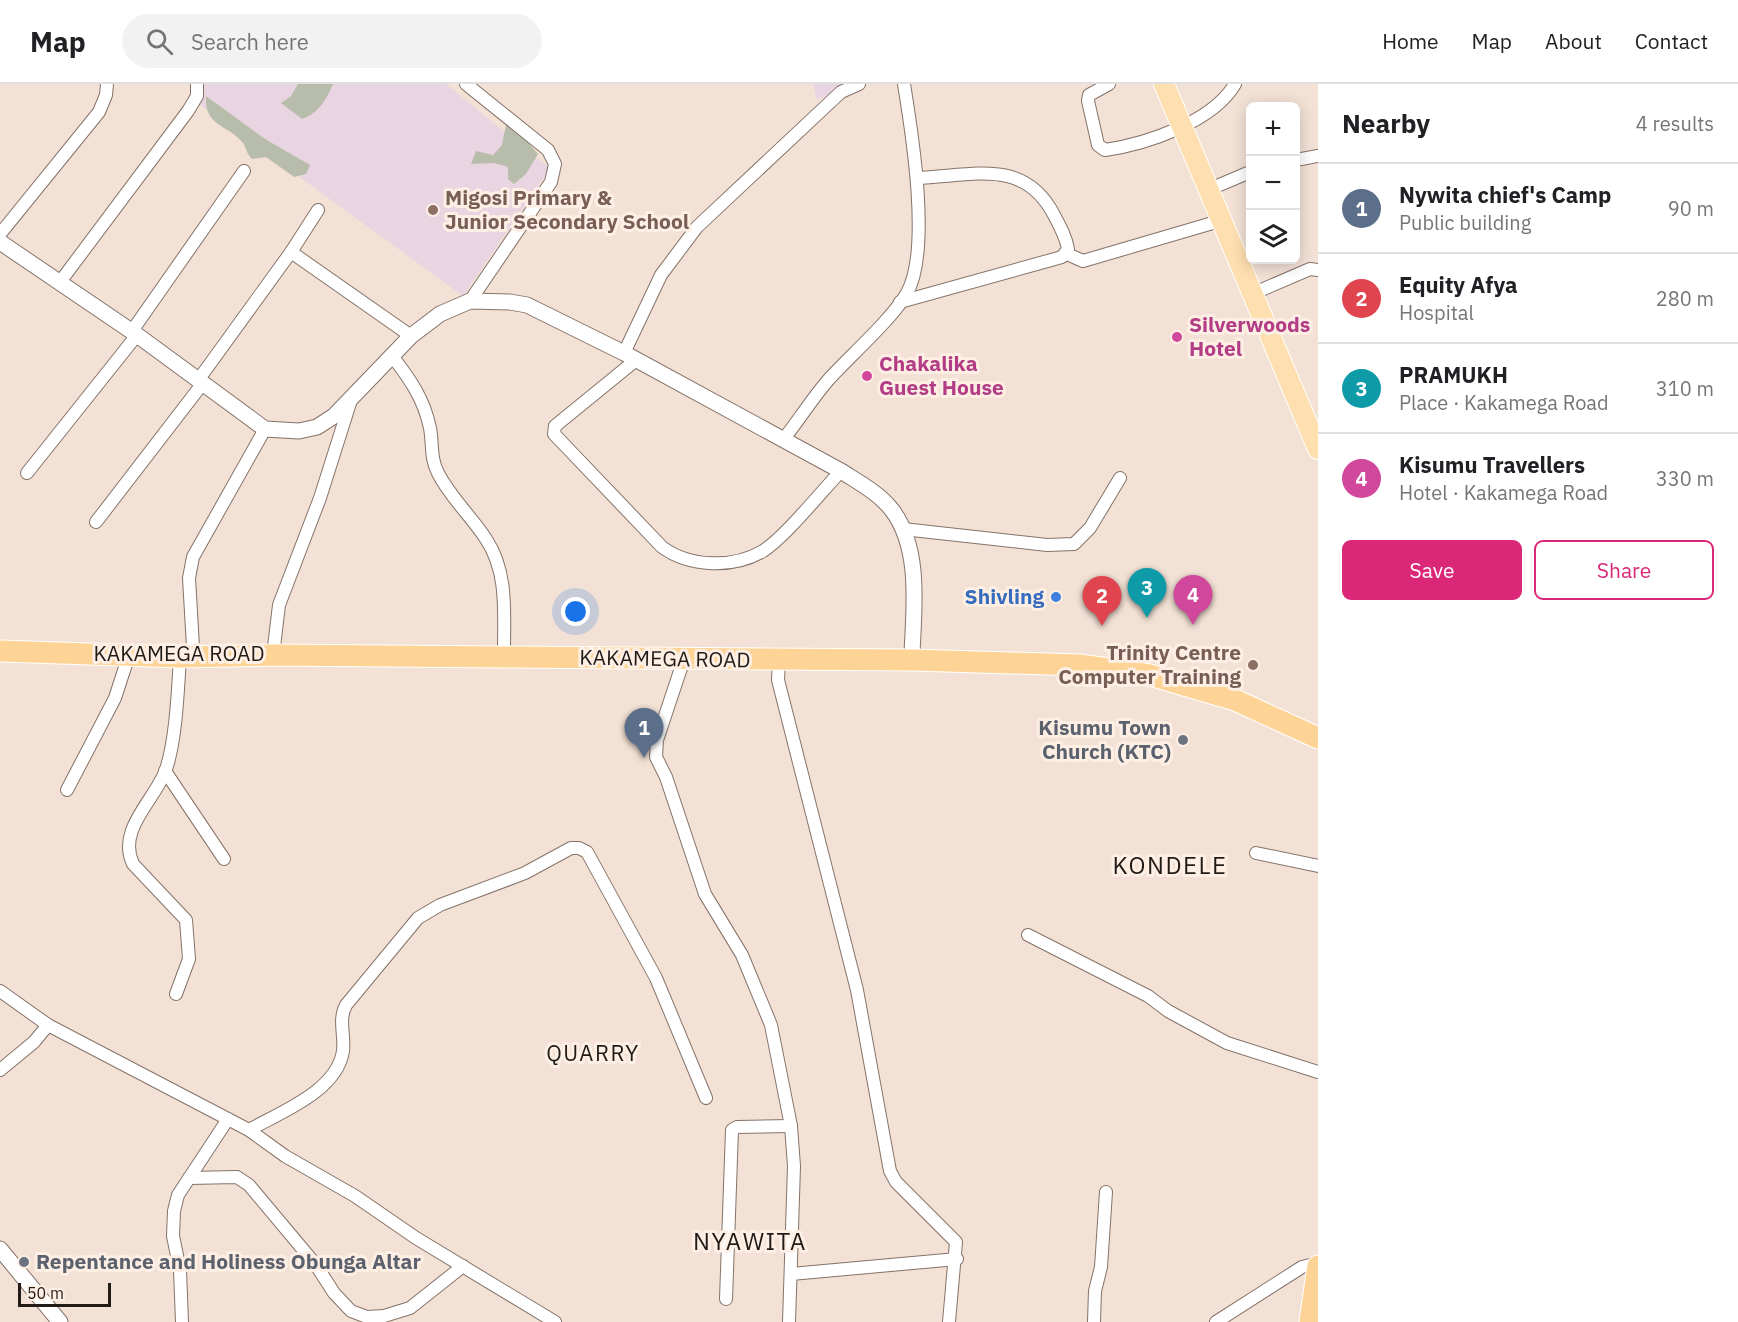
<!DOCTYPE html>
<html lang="en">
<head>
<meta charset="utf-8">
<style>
  :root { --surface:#fff; --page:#f2f2f2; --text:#202124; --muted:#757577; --line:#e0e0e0; --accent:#db2777 }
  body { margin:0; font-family:"IBM Plex Sans",sans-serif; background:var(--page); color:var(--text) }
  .controls { position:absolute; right:18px; top:18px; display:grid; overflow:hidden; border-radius:9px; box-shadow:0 3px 15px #0003 }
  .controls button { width:54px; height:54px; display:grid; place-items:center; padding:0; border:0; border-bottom:2px solid var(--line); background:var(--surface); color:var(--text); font:30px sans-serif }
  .scale { position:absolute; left:18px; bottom:15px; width:93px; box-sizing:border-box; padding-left:6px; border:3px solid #211b17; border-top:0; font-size:16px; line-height:21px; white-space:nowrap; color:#211b17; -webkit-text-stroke:4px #feefe5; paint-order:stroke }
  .you { position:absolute; left:576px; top:528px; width:21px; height:21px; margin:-15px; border:4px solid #fff; border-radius:50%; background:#1a73e8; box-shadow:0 0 0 9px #1a73e833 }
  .badge { display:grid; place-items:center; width:39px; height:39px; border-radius:50%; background:var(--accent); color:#fff; font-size:20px; font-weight:700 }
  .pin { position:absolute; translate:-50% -50px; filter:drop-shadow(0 2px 3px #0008) }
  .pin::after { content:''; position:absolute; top:32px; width:21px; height:18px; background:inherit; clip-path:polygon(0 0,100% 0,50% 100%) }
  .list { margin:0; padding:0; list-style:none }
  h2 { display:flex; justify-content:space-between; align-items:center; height:78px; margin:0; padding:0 24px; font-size:26px }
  h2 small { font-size:20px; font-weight:400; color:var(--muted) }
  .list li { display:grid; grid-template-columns:39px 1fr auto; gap:18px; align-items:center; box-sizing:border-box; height:90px; padding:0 24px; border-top:2px solid var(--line) }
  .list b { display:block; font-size:22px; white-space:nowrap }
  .list p { margin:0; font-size:20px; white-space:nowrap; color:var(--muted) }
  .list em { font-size:20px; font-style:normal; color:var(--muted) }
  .actions { display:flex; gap:12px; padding:18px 24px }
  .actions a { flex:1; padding:14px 0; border:2px solid var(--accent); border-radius:9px; text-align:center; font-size:21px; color:var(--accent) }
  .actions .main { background:var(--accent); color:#fff }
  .icon { flex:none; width:33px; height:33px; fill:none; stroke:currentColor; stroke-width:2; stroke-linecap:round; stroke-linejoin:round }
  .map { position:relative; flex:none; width:1318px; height:1238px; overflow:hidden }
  header { display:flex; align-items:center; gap:36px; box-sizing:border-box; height:84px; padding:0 30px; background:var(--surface); border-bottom:2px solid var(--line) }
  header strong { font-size:28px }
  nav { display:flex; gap:33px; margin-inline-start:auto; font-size:21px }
  .search { width:420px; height:54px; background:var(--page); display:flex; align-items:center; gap:15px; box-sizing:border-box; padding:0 21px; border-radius:33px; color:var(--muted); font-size:22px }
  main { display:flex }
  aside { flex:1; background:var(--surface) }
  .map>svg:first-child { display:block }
  .education { fill:#e9d4e1 }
  .green { fill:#b7bdaa }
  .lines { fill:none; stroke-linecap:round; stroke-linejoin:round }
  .minor-casing { stroke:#847369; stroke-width:14 }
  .tertiary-casing { stroke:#847369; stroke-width:17 }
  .primary-casing { stroke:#fff; stroke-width:22 }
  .trunk-casing { stroke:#fff; stroke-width:23 }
  .minor { stroke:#fff; stroke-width:12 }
  .tertiary { stroke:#fff; stroke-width:15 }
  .primary { stroke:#fedfb0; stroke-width:20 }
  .trunk { stroke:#fed496; stroke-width:21 }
  .education-dot { fill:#8d6e63; stroke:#feefe5; stroke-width:2 }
  .hotel-dot { fill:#d1479c; stroke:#feefe5; stroke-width:2 }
  .shop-dot { fill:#3f7fe0; stroke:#feefe5; stroke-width:2 }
  .worship-dot { fill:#6b7280; stroke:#feefe5; stroke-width:2 }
  .labels { text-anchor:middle; stroke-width:6; stroke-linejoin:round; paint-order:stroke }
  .education-label { font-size:21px; font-weight:bold; fill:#785e54; stroke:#feefe5; text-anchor:start }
  .hotel-label { font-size:21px; font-weight:bold; fill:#b23c85; stroke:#feefe5; text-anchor:start }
  .shop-label { font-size:21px; font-weight:bold; fill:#366cbe; stroke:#feefe5; text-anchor:end }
  .street-label { font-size:21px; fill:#211b17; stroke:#feefe5 }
  .worship-label { font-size:21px; font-weight:bold; fill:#5b616d; stroke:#feefe5; text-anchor:end }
  .neighbourhood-label { font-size:22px; letter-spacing:1.5px; fill:#211b17; stroke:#feefe5 }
  .quarter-label { font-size:24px; letter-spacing:1.5px; fill:#211b17; stroke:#feefe5 }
</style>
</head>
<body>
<header>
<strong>Map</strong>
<div class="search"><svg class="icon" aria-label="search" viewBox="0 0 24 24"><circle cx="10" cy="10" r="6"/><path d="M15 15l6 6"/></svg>Search here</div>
<nav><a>Home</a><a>Map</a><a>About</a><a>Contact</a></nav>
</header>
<main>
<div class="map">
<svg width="1318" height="1238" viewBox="0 0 1318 1238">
  <rect width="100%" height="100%" fill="#f3e1d5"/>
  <!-- education -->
  <g class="education">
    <path d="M198,0H446L550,85L463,212L199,20Z"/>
    <path d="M813,0H851L817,16Z"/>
  </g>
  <!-- green -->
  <g class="green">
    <path d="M298,0H333C326,16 319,29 302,35L281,19L291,12Z"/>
    <path d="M206,12L265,55L310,81L306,90L294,93L266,73L252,75C246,69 247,65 243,59C228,40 204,43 206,12Z"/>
    <path d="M506,41L523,53L538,70L526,90L514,100L508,95V83L494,79L471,80L476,67L493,71L502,61Z"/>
  </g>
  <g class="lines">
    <!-- minor casing -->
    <g class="minor-casing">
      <g id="minor">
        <path d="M466,0L548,66L555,80L551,98L470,217"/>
        <path d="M1109,0L1089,11L1088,17L1098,61L1105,66C1146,60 1213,38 1235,0"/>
        <path d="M1296,76L1318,72"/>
        <path d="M1210,105L1250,88"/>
        <path d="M0,150L99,28L106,11L107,0"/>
        <path d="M291,168L411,252"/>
        <path d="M1067,170L1083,177L1223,136"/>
        <path d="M60,198L188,27L197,12V0"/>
        <path d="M1252,210L1310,185L1318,186"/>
        <path d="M900,218L1062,173L1068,165C1066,153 1060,142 1054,131C1024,73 972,92 917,94"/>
        <path d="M132,247L244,87"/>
        <path d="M624,269L661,191L697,143L841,8L859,0"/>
        <path d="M392,272C410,295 424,315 430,344C433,359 430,374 438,389C450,413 471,432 486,455C508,488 504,528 504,566"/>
        <path d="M636,276L555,342L554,350L662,463C689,483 733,485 763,467C785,453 821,408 841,387"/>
        <path d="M199,295L291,168L318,126"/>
        <path d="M783,356C799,336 813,313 830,294C851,271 893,234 907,209C931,166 912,49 904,0"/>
        <path d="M27,389L137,251"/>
        <path d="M96,438L203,299"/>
        <path d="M903,445L1047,461L1074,460L1090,444L1120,394"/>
        <path d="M193,563L189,494L193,473L265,345"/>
        <path d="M274,563L279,521L320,414L351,316"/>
        <path d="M684,575L657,656L656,673L666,693L705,810L742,871L771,941L791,1042L794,1082L789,1238"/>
        <path d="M779,576L778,596L857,906L890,1087L896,1098L956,1158L949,1238"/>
        <path d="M165,687L224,775"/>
        <path d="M67,706L115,614L129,571"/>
        <path d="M1256,769L1318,782"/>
        <path d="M1028,851L1148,912L1168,927L1227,959L1318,988"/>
        <path d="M0,907L48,941L34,958L0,986"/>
        <path d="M176,910L189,875L186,836L133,780C117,746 153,718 165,688C176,659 178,605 180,573"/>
        <path d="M48,941L249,1046L285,1072L355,1112L416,1154L555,1238"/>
        <path d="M249,1046C281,1028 337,1007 343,967C345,951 338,936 346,921L418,834L440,821L525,789L571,764H579L587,768L656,894L706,1014"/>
        <path d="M189,1094L237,1093L249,1101L316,1181L334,1209L351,1227L367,1233L384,1232L410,1224L463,1182"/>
        <path d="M791,1190L957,1175"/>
        <path d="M726,1215L732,1046L737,1043L791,1042"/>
        <path d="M182,1238L180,1186L173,1152L174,1127L178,1111L228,1035"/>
        <path d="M1094,1238L1095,1207L1101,1183L1106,1108"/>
        <path d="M1216,1238L1302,1183L1318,1179"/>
      </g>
    </g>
    <!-- tertiary casing -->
    <g class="tertiary-casing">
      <g id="tertiary">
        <path d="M0,158L137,251L265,345L299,347L317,343L334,332L411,252L440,230L470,217L510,218L527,221L624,269L841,387C858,398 879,409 892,426C921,464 914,524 912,569"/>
        <path d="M0,1165L60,1238"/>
      </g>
    </g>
    <!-- primary casing -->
    <g class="primary-casing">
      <path id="primary" d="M1164,0L1318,365"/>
    </g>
    <!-- trunk casing -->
    <g class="trunk-casing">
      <g id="trunk">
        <path d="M0,567L180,573L274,571L503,573L914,576L1080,581L1150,591L1204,607L1235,616L1318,654"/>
        <path d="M1310,1238L1318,1182"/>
      </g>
    </g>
    <!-- minor -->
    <use href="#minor" class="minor"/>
    <!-- tertiary -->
    <use href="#tertiary" class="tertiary"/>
    <!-- primary -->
    <use href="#primary" class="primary"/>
    <!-- trunk -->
    <use href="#trunk" class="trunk"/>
  </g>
  <!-- markers -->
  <g class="education-dot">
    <circle cx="433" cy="126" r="6"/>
    <circle cx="1253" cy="581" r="6"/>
  </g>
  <g class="hotel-dot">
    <circle cx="1177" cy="253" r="6"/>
    <circle cx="867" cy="292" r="6"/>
  </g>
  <circle class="shop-dot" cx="1056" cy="513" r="6"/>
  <g class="worship-dot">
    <circle cx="1183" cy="656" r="6"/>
    <circle cx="24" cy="1178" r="6"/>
  </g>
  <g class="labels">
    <!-- education labels -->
    <g class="education-label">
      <text x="445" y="121">Migosi Primary &amp;<tspan x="445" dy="24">Junior Secondary School</tspan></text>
      <text x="1241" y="576" text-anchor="end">Trinity Centre<tspan x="1241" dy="24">Computer Training</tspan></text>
    </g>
    <!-- hotel labels -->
    <g class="hotel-label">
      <text x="1189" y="248">Silverwoods<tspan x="1189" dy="24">Hotel</tspan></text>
      <text x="879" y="287">Chakalika<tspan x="879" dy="24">Guest House</tspan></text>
    </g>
    <!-- shop labels -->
    <g class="shop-label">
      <text x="1044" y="520">Shivling</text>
    </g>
    <!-- street labels -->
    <g class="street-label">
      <text x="179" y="577">KAKAMEGA ROAD</text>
      <text transform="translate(665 575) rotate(1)" y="7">KAKAMEGA ROAD</text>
    </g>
    <!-- worship labels -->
    <g class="worship-label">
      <text x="1171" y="651">Kisumu Town<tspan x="1171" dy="24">Church (KTC)</tspan></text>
      <text x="36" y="1185" text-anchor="start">Repentance and Holiness Obunga Altar</text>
    </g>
    <!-- neighbourhood labels -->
    <g class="neighbourhood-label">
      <text x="593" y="977">QUARRY</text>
    </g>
    <!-- quarter labels -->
    <g class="quarter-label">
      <text x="1170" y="790">KONDELE</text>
      <text x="750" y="1166">NYAWITA</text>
    </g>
  </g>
</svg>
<div class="controls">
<button>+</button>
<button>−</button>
<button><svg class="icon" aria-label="layers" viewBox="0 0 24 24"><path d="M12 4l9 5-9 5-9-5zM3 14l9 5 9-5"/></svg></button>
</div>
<div class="scale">50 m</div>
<div class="you"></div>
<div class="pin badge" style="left:644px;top:674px;background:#5c6f8a">1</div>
<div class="pin badge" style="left:1102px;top:542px;background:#e0444e">2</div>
<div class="pin badge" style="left:1147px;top:534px;background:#0f9aa8">3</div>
<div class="pin badge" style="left:1193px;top:541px;background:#d1479c">4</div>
</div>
<aside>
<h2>Nearby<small>4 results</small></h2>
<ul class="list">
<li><span class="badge" style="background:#5c6f8a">1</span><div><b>Nywita chief's Camp</b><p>Public building</p></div><em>90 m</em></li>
<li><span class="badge" style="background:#e0444e">2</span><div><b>Equity Afya</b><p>Hospital</p></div><em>280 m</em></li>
<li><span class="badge" style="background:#0f9aa8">3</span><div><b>PRAMUKH</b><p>Place · Kakamega Road</p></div><em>310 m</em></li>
<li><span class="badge" style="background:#d1479c">4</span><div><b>Kisumu Travellers</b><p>Hotel · Kakamega Road</p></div><em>330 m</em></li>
</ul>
<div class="actions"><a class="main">Save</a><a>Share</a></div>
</aside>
</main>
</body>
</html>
